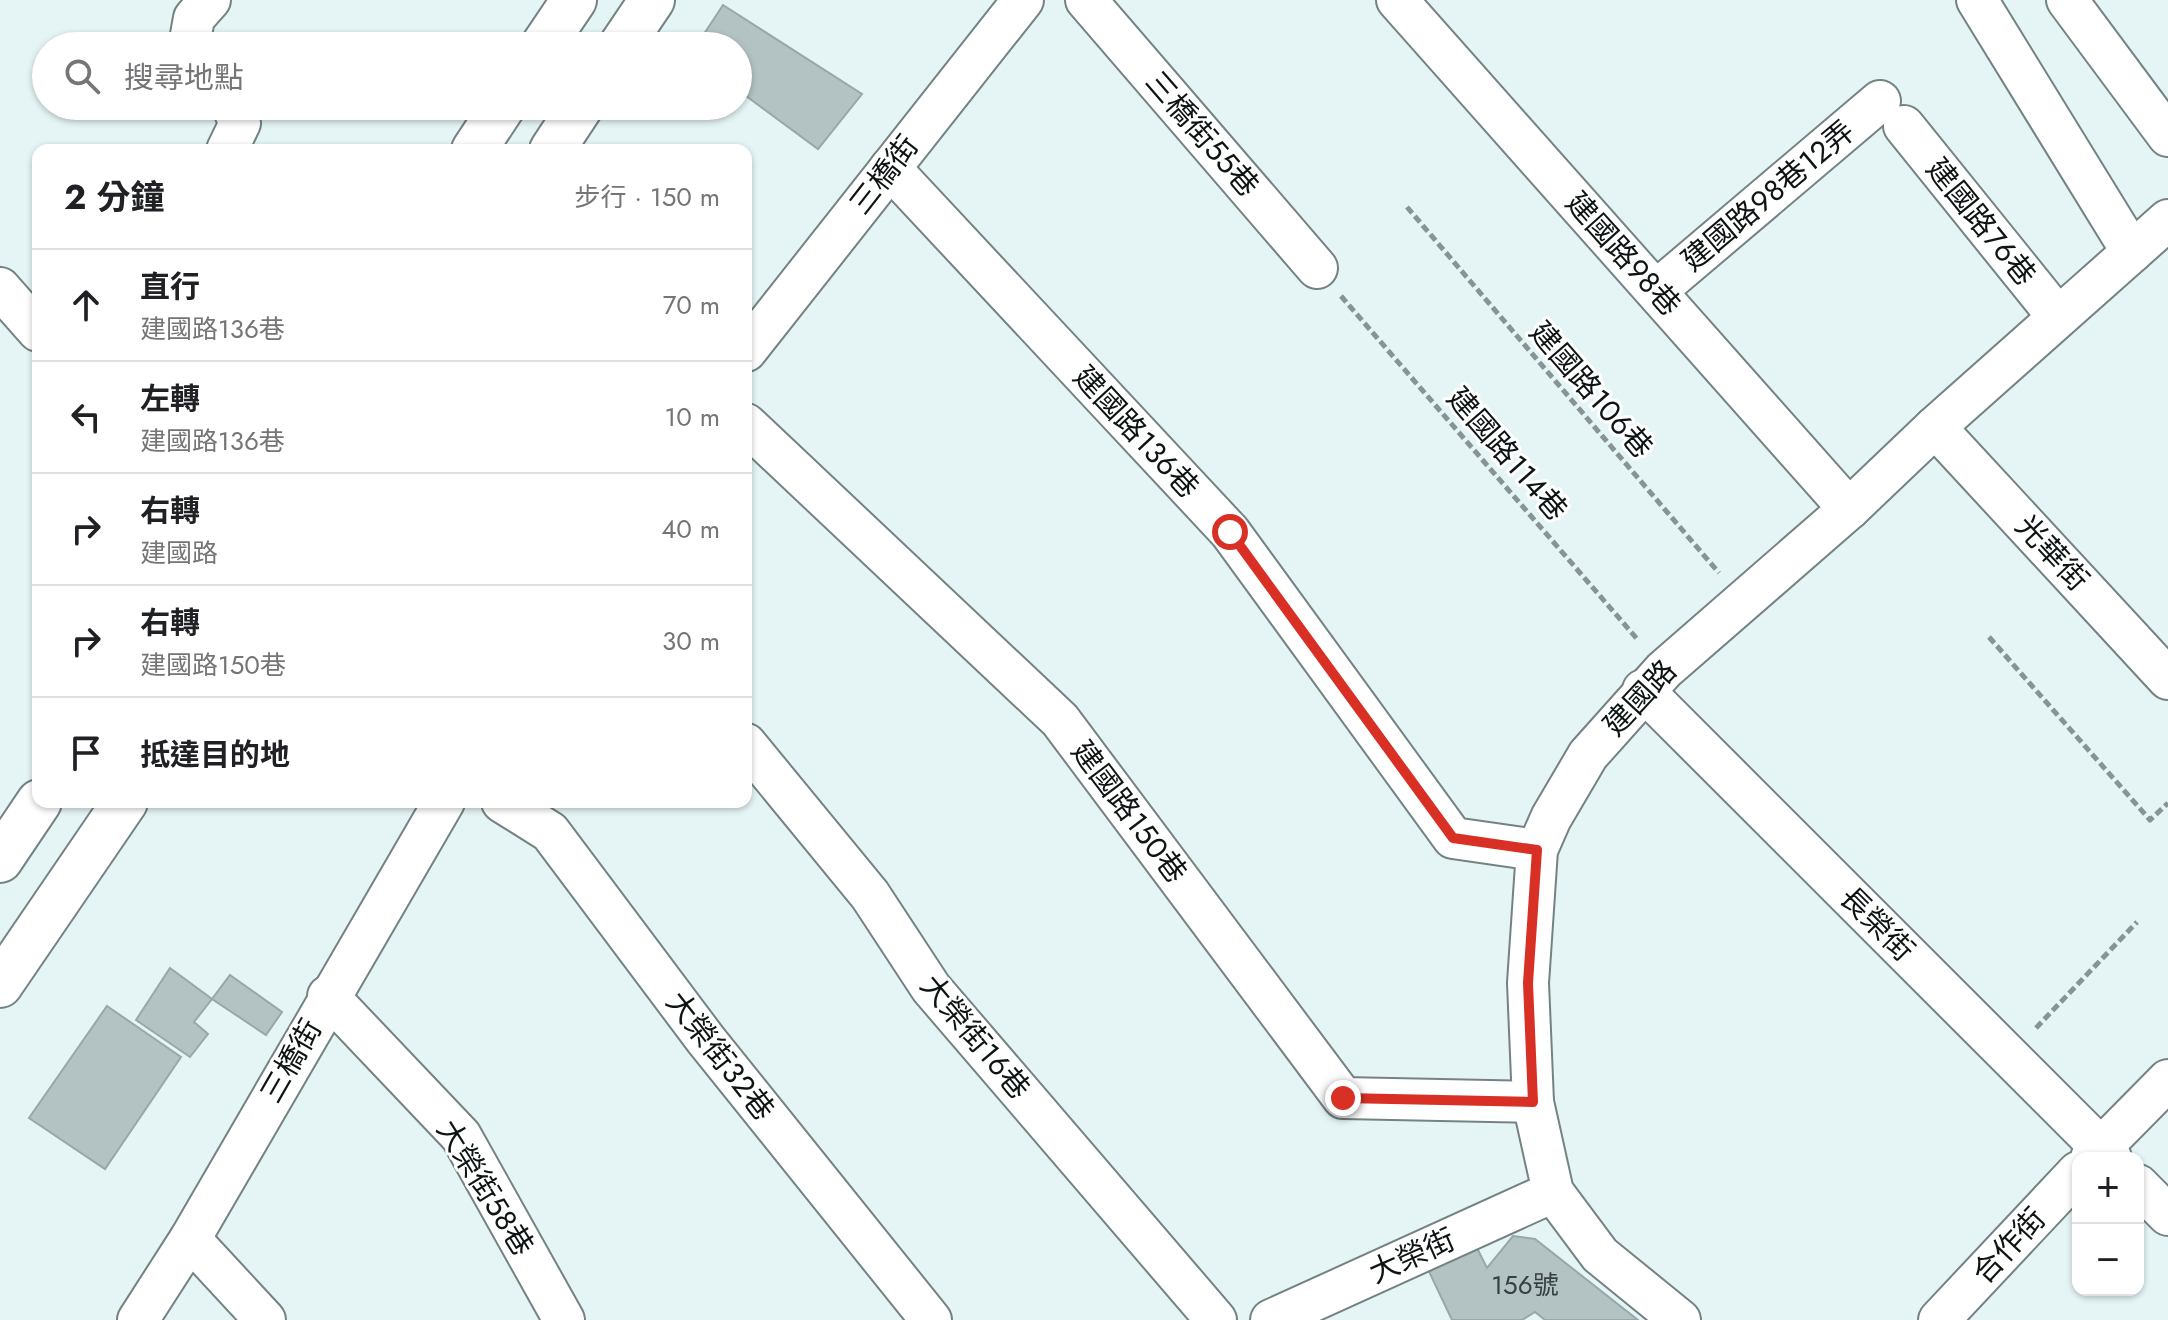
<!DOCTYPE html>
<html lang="zh-TW">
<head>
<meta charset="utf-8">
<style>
  :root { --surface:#fff; --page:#f6f6f6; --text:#202124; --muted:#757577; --line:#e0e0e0 }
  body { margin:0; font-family:Jost,"Noto Sans TC",sans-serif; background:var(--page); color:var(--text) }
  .controls { position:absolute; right:24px; bottom:24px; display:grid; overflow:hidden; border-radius:16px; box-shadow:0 2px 6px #0004 }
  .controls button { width:72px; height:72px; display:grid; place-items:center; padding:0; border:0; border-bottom:2px solid var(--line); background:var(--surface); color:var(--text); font:40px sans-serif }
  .stop { position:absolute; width:24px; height:24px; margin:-18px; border:6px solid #d93025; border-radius:50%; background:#fff }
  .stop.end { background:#d93025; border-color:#fff; box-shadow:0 2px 8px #0008 }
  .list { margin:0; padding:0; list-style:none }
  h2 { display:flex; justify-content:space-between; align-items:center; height:104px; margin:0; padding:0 32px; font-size:34px }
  h2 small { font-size:26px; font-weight:400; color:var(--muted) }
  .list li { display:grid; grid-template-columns:52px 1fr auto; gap:24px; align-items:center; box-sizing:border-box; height:112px; padding:0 32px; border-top:2px solid var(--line) }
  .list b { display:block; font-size:30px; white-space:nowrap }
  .list p { margin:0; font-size:26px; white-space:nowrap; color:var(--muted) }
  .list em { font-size:26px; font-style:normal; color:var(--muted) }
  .icon { flex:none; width:44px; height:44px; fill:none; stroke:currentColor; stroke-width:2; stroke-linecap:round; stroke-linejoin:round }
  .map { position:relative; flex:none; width:2168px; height:1320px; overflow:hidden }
  .search { position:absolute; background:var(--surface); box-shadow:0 2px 6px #0004; left:32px; top:32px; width:720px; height:88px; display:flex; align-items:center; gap:20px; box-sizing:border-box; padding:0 28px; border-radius:44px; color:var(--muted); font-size:30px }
  .panel { position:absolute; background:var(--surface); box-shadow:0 2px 6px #0004; left:32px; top:144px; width:720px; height:664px; border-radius:16px }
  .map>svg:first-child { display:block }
  .building { fill:#b3c3c4; stroke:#98a7a9; stroke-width:2 }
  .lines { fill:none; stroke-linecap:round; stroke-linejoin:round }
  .minor-casing { stroke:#748283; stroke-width:44 }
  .major-casing { stroke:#748283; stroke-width:48 }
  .path { stroke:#889494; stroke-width:5; stroke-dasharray:8 4; stroke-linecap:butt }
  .minor { stroke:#fff; stroke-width:40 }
  .major { stroke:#fff; stroke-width:44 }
  .route { stroke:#d93025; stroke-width:10 }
  .labels { text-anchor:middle; stroke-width:6; stroke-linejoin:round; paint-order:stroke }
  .number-label { font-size:26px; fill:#374040 }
  .street-label { font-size:30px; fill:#0e1414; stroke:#fff }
</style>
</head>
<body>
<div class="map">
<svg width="2168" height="1320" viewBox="0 0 2168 1320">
  <rect width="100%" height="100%" fill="#e5f5f6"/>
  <!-- building -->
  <g class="building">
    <path d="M723,5L862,94L818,149L738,90V46H696Z"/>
    <path d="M170,968L212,999L194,1022L208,1034L190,1057L136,1020Z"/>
    <path d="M230,975L282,1012L266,1035L212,999Z"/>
    <path d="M107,1006L181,1057L105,1169L29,1118Z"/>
    <path d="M1513,1236L1535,1239L1638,1320H1545L1535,1312L1522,1320H1452L1424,1261L1475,1244L1487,1268Z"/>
  </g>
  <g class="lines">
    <!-- minor casing -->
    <g class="minor-casing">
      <g id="minor">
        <path d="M1086,0L1317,268"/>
        <path d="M1397,0L1849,509"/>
        <path d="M1977,0L2132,252"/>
        <path d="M2067,0L2168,136"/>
        <path d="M189,46L194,18L210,0"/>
        <path d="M1904,126L2058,317"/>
        <path d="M227,150L240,123L232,106"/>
        <path d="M890,168L1230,532L1453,838L1537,850"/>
        <path d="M0,288L38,331"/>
        <path d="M1656,291L1880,101"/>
        <path d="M746,351L1023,0"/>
        <path d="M746,424L1060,720L1343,1098L1533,1102"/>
        <path d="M1935,427L2168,679"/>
        <path d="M1643,690L2111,1158"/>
        <path d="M746,744L870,895L931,988L1216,1320"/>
        <path d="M502,802L550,832L706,1040L931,1320"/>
        <path d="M328,996L461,1136L564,1320"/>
        <path d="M2091,1158L2168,1080"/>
        <path d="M2138,1185L2168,1215"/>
        <path d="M190,1239L265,1320"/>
        <path d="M138,1320L190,1239L444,802"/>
        <path d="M1271,1320L1553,1192"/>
        <path d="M1680,1320L1600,1255L1553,1192L1533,1102L1528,983L1537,850L1551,818L1588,755L1664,670L1849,509L1935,427L2168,220"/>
        <path d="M1939,1320L2078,1172"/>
      </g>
    </g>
    <!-- major casing -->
    <g class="major-casing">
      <g id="major">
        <path d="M543,46L574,0"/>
        <path d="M621,46L652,0"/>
        <path d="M474,150L503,106"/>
        <path d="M552,150L581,106"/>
        <path d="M0,860L39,802"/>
        <path d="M0,985L125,802"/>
      </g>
    </g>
    <!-- path -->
    <g class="path">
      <path d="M1407,207L1719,573"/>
      <path d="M1341,296L1638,640"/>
      <path d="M1989,637L2150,820L2168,803"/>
      <path d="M2036,1028L2137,922"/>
    </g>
    <!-- minor -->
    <use href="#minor" class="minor"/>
    <!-- major -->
    <use href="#major" class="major"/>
  </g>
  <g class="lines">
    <!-- route -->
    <path class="route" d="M1230,532L1453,838L1537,850L1528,983L1533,1102L1343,1098"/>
  </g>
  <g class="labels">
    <!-- number labels -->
    <g class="number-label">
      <text x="1525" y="1294">156號</text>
    </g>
    <!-- street labels -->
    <g class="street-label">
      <text transform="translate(1202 134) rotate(49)" y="10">三橋街55巷</text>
      <text transform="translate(884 175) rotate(-52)" y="10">三橋街</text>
      <text transform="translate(1768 196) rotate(-40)" y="10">建國路98巷12弄</text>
      <text transform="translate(1981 222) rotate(51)" y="10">建國路76巷</text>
      <text transform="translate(1623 254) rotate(48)" y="10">建國路98巷</text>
      <text transform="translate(1591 390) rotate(49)" y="10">建國路106巷</text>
      <text transform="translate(1136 432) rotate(47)" y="10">建國路136巷</text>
      <text transform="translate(1507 454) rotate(49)" y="10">建國路114巷</text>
      <text transform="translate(2052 553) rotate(47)" y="10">光華街</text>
      <text transform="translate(1640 698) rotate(-47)" y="10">建國路</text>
      <text transform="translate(1129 812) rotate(53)" y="10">建國路150巷</text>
      <text transform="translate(1877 924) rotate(45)" y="10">長榮街</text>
      <text transform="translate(975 1037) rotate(50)" y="10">大榮街16巷</text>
      <text transform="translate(720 1056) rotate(52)" y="10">大榮街32巷</text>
      <text transform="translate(291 1061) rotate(-60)" y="10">三橋街</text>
      <text transform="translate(485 1188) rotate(58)" y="10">大榮街58巷</text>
      <text transform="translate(2009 1246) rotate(-47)" y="10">合作街</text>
      <text transform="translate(1412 1256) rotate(-24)" y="10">大榮街</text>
    </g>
  </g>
</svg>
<div class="controls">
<button>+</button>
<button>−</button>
</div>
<div class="stop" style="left:1230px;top:532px"></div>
<div class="stop end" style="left:1343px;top:1098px"></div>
<div class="search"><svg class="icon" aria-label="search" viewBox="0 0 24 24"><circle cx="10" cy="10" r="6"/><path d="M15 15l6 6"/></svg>搜尋地點</div>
<section class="panel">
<h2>2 分鐘<small>步行 · 150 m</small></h2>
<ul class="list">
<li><svg class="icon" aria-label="ahead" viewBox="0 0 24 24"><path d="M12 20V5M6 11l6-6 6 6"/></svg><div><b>直行</b><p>建國路136巷</p></div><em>70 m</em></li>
<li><svg class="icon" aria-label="left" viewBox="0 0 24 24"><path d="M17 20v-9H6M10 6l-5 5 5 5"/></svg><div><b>左轉</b><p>建國路136巷</p></div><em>10 m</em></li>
<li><svg class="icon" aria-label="right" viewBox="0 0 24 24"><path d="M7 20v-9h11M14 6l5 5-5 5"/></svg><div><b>右轉</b><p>建國路</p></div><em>40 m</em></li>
<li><svg class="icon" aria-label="right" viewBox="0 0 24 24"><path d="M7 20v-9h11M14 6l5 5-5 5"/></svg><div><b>右轉</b><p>建國路150巷</p></div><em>30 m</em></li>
<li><svg class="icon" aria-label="arrive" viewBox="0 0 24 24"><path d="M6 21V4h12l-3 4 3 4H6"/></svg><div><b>抵達目的地</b></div></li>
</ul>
</section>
</div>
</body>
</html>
